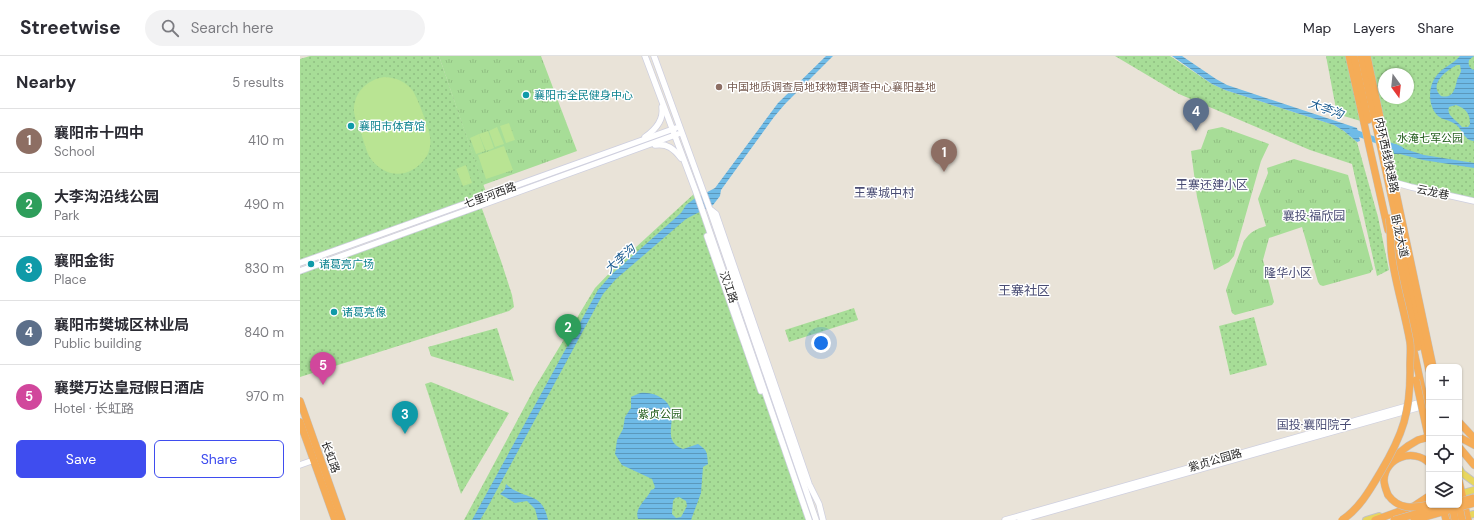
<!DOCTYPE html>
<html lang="en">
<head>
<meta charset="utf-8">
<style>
  :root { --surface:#fff; --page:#f2f2f3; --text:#2b2b33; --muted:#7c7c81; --line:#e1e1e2; --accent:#3f4def }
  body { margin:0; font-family:"DM Sans","Noto Sans SC",sans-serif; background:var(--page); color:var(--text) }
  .controls { position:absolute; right:12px; bottom:12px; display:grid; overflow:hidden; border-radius:6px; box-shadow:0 1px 3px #0004 }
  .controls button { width:36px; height:36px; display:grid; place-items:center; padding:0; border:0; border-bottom:1px solid var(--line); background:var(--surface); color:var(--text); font:20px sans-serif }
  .compass { position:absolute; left:1078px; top:12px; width:36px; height:36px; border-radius:50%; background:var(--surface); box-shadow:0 1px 3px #0004; rotate:165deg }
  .you { position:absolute; left:521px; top:287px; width:14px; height:14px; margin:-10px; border:3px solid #fff; border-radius:50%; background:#1a73e8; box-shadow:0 0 0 6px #1a73e833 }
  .badge { display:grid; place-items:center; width:26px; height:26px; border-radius:50%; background:var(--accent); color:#fff; font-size:13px; font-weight:700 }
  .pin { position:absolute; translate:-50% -33px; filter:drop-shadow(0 1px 2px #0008) }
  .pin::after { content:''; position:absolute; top:21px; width:14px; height:12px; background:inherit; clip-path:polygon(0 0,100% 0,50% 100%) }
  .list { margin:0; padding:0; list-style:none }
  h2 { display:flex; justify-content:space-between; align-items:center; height:52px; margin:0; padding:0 16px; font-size:17px }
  h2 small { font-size:13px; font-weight:400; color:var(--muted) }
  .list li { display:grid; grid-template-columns:26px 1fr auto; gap:12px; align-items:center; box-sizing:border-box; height:64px; padding:0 16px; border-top:1px solid var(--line) }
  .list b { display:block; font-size:15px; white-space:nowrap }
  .list p { margin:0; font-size:13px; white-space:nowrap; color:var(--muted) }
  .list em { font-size:13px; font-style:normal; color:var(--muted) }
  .actions { display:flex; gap:8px; padding:12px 16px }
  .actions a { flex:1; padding:9px 0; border:1px solid var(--accent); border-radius:6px; text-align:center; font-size:14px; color:var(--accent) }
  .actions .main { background:var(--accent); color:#fff }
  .icon { flex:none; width:22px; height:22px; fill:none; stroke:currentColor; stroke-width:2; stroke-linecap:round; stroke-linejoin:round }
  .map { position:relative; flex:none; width:1174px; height:464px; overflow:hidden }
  header { display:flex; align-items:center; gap:24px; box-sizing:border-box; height:56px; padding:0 20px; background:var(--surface); border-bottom:1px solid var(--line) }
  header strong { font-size:19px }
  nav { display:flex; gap:22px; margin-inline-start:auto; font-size:14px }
  .search { width:280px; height:36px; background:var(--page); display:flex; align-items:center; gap:10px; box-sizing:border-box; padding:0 14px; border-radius:22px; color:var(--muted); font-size:15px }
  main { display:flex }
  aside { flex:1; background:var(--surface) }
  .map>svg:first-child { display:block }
  .grass { fill:url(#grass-tufts) }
  .park { fill:url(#park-dots); fill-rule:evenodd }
  .pitch { fill:#b9e493 }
  .water { fill:url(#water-rules); fill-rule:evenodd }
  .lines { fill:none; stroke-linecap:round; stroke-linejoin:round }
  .river { stroke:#6fbbe7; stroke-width:6 }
  .secondary-casing { stroke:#cecfdf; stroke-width:7 }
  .primary-casing { stroke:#c2c2c2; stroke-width:8 }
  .highway-casing { stroke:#c2c2c2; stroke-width:8 }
  .secondary { stroke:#fff; stroke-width:5.5 }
  .primary { stroke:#e8d65e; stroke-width:6 }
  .highway { stroke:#f5ac57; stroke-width:7 }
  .highway-bridge-casing { stroke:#c2c2c2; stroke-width:8; stroke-linecap:butt }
  .highway-bridge { stroke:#f5ac57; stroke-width:7 }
  .education-dot { fill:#8d6e63; stroke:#fff; stroke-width:1.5 }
  .culture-dot { fill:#0f9aa8; stroke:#fff; stroke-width:1.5 }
  .labels { text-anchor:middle; stroke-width:3; stroke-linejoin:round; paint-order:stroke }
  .education-label { font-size:11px; fill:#785e54; stroke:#fff; text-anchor:start }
  .culture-label { font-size:11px; fill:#0d838f; stroke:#fff; text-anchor:start }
  .park-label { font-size:11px; fill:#235e1c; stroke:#fff }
  .street-label { font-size:11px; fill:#262626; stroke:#fff }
  .water-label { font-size:12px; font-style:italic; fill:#14578d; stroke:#fff }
  .neighbourhood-label { font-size:12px; fill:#4a4d74; stroke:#fff }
  .quarter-label { font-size:13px; fill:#4a4d74; stroke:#fff }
</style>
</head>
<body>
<header>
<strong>Streetwise</strong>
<div class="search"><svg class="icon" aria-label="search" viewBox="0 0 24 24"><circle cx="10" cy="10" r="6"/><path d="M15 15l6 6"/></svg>Search here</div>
<nav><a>Map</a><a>Layers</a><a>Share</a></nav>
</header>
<main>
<aside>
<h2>Nearby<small>5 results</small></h2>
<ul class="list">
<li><span class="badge" style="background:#8d6e63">1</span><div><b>襄阳市十四中</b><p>School</p></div><em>410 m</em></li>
<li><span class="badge" style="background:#2e9e5b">2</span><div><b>大李沟沿线公园</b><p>Park</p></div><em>490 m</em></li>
<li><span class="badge" style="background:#0f9aa8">3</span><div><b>襄阳金街</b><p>Place</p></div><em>830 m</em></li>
<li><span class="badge" style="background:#5c6f8a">4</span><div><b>襄阳市樊城区林业局</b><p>Public building</p></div><em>840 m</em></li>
<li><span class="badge" style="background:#d1479c">5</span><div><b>襄樊万达皇冠假日酒店</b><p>Hotel · 长虹路</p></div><em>970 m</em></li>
</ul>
<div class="actions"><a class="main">Save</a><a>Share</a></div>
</aside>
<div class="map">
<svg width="1174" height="464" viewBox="0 0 1174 464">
  <defs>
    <pattern id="grass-tufts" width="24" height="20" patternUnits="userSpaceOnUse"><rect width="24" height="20" fill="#a7dd97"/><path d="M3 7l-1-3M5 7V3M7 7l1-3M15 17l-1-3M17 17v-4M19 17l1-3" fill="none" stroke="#90be82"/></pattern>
    <pattern id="park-dots" width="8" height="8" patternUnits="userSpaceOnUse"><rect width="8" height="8" fill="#a7dd97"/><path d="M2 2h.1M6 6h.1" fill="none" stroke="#90be82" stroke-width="1.8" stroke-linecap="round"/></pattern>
    <pattern id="water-rules" width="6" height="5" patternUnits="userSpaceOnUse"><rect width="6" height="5" fill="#6fbbe7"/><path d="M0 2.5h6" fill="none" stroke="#5b98bb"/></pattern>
  </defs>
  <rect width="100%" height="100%" fill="#e9e3d8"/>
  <!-- grass -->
  <g class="grass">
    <path d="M139,0H241L277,95L183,129Z"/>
    <path d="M922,71L969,88L961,105L934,200L929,206L914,214L897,141L891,95L901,93L908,74Z"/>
    <path d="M994,103L1048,119L1073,213L1070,217L1023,230L1020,229L1018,226L1002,171L969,182L963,204L974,246L972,249L935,259L932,257L926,234L944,185C950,176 956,173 966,170L958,143L968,117L967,112Z"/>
  </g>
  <!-- park -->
  <g class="park">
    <path d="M10,0H139L188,142L0,207V3Z"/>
    <path d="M815,0H870L912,28L925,34L1034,69L1044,75L1057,86L1078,161L1089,214L1077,220L1052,108L1010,94L879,38Z"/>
    <path d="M1026,0H1048L1064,66L1037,58Z"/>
    <path d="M1071,0H1174V145L1093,126L1068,7ZM1084,18H1108V42H1084Z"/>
    <path d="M396,136L509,464H164L234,333L295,232L322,204Z"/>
    <path d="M181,150L201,205L212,239L214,251L209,255L0,321V215Z"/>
    <path d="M554,252L558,264L489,286L485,274Z"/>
    <path d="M954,261L967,309L930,319L919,270Z"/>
    <path d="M197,272L214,325L131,300L128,291Z"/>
    <path d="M131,326L209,357L161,438L125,328Z"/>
  </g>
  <!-- pitch -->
  <g class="pitch">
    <path d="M85,21C97,22 105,25 113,35C118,43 129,72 130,81C131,87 130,96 126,101C111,124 83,123 69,100C66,94 64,86 62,80C59,72 55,64 54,56C53,37 67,23 85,21Z"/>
    <path d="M209,67L215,84L206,87L200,70Z"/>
    <path d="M197,71L204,88L195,91L189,75Z"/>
    <path d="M188,75L194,92L186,95L179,78Z"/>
    <path d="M179,78L185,95L176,98L170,82Z"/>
    <path d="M204,90L213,114L186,123L178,99Z"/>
    <path d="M166,109L172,127L163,130L156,113Z"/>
  </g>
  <!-- water -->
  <g class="water">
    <path d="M526,0H533L485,48L474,61L421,134L420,140L413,149L386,163L316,223L303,238L186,454L180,464H172L298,234L312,218L381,157L386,149L394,143L415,132L478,47Z"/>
    <path d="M872,0H882L916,23L927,29L1057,72L1060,85L1057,86L1044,75L1034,69L925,34L912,28Z"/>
    <path d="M1160,0H1174L1169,4C1168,9 1169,12 1174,14V85C1163,84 1163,73 1155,68C1150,64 1143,64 1138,60C1127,49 1128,28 1138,18C1145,10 1152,9 1160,0ZM1157,9H1160L1161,15C1160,19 1158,21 1157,24C1155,33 1153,43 1141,40C1128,28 1147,14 1157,9ZM1156,49C1166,53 1170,57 1170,68L1168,71H1162C1157,64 1146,60 1149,51Z"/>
    <path d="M1092,88H1096L1105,93L1124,99L1174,107V112L1123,104L1100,98H1094Z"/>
    <path d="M340,337C349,336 356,338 363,343C384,359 357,383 383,393L398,388C408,395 407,396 408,408L403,411L401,437L391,464L338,463C334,451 347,444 351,434L354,433L355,431L352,423L322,409L315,398L317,384L323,373L325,361L331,352V341ZM379,441L386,445L387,450L381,461L376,462L372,458L373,445L375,442Z"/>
    <path d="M206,428C223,445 242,434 248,464H238L235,453L227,445L215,447L200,438L205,433Z"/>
  </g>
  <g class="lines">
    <!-- river -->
    <path class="river" d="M1051,75L1100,93"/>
    <!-- secondary casing -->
    <g class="secondary-casing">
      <g id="secondary">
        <path d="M345,0L396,136L509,464"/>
        <path d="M354,0L410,154L516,464"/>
        <path d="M345,81C355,74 364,64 362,51"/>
        <path d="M355,89C367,87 374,93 381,102"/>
        <path d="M1093,126L1111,131L1174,145"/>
        <path d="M411,154L416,158L509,428L519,448L523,464"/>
        <path d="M407,180L461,335"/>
        <path d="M0,207L376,72"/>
        <path d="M0,215L378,78"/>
        <path d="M0,409L14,404"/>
        <path d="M705,464L1125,345"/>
        <path d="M720,464L1124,350"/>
      </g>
    </g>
    <!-- primary casing -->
    <g class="primary-casing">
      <g id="primary">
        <path d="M1159,412L1162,417L1174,426"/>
        <path d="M1159,438L1174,434"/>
        <path d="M1162,461L1174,458"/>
        <path d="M1066,464L1079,460"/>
      </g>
    </g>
    <!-- highway casing -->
    <g class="highway-casing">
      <g id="highway">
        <path d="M1049,0L1088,174"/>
        <path d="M1054,0L1068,64"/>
        <path d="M1061,0L1129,314"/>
        <path d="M1067,0L1133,311"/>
        <path d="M1092,174L1118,291"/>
        <path d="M1112,286L1129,366"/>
        <path d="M0,345L42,464"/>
        <path d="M0,366L35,464"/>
        <path d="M1159,366L1174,382"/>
        <path d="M1159,381L1174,389"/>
        <path d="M1159,391L1174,409"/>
        <path d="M1091,403L1108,390"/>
        <path d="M1159,425L1168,464"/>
        <path d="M1088,439C1086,434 1084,429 1084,424C1085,401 1114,392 1129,407"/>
        <path d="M1146,449L1150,464"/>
        <path d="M1075,464L1114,450L1129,440"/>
      </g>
    </g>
    <!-- secondary -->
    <use href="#secondary" class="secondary"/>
    <!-- primary -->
    <use href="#primary" class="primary"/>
    <!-- highway -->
    <use href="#highway" class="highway"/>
    <!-- highway-bridge casing -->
    <g class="highway-bridge-casing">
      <g id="highway-bridge">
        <path d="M1116,324L1129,384"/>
        <path d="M1108,390L1118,384L1129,381"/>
        <path d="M1088,439C1099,454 1113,452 1129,449"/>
        <path d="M1159,446L1174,442"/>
        <path d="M1152,449L1155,464"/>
        <path d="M1159,449L1162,464"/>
        <path d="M1143,451L1146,464"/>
        <path d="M1042,464C1059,453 1070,434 1080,417C1103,379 1111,355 1110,310C1110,302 1111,293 1110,286C1105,257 1096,230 1092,202C1090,189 1091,175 1089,162"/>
        <path d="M1094,464L1147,449"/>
        <path d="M1114,464L1174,447"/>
      </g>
    </g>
    <!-- highway-bridge -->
    <use href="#highway-bridge" class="highway-bridge"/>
  </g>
  <!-- markers -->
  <circle class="education-dot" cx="419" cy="31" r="4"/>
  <g class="culture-dot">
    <circle cx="226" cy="39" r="4"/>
    <circle cx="51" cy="70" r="4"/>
    <circle cx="11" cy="208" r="4"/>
    <circle cx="34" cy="256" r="4"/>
  </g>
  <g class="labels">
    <!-- education labels -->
    <g class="education-label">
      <text x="427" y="35">中国地质调查局地球物理调查中心襄阳基地</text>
    </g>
    <!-- culture labels -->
    <g class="culture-label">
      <text x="234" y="43">襄阳市全民健身中心</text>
      <text x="59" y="74">襄阳市体育馆</text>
      <text x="19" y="212">诸葛亮广场</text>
      <text x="42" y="260">诸葛亮像</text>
    </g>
    <!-- park labels -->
    <g class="park-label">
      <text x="1130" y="86">水淹七军公园</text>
      <text x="360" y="362">紫贞公园</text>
    </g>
    <!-- street labels -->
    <g class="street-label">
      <text transform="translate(1087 99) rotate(78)" y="4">内环西线快速路</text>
      <text transform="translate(1133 136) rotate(12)" y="4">云龙巷</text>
      <text transform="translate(190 139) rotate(-20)" y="4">七里河西路</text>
      <text transform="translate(1100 180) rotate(77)" y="4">卧龙大道</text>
      <text transform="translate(429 231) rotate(71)" y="4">汉江路</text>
      <text transform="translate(31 401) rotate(70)" y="4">长虹路</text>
      <text transform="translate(915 404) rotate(-16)" y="4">紫贞公园路</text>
    </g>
    <!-- water labels -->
    <g class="water-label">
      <text transform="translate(1026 53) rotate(20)" y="4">大李沟</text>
      <text transform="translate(320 203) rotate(-42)" y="4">大李沟</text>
    </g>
    <!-- neighbourhood labels -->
    <g class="neighbourhood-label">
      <text x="912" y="133">王寨还建小区</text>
      <text x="584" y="141">王寨城中村</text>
      <text x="1014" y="164">襄投·福欣园</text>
      <text x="988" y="221">隆华小区</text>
      <text x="1014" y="373">国投·襄阳院子</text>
    </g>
    <!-- quarter labels -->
    <g class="quarter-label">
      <text x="724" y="239">王寨社区</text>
    </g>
  </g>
</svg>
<div class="controls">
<button>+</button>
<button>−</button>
<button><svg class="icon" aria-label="locate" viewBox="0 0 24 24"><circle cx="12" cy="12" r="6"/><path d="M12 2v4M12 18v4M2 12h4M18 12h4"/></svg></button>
<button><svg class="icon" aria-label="layers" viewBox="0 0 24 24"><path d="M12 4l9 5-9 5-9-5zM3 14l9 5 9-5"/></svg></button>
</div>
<svg class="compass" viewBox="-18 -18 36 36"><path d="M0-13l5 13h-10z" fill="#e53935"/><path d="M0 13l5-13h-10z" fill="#7c7c81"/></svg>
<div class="you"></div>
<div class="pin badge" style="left:644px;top:116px;background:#8d6e63">1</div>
<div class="pin badge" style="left:268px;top:291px;background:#2e9e5b">2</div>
<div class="pin badge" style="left:105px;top:378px;background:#0f9aa8">3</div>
<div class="pin badge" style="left:896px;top:75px;background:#5c6f8a">4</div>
<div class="pin badge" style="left:23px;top:329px;background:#d1479c">5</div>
</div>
</main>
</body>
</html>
